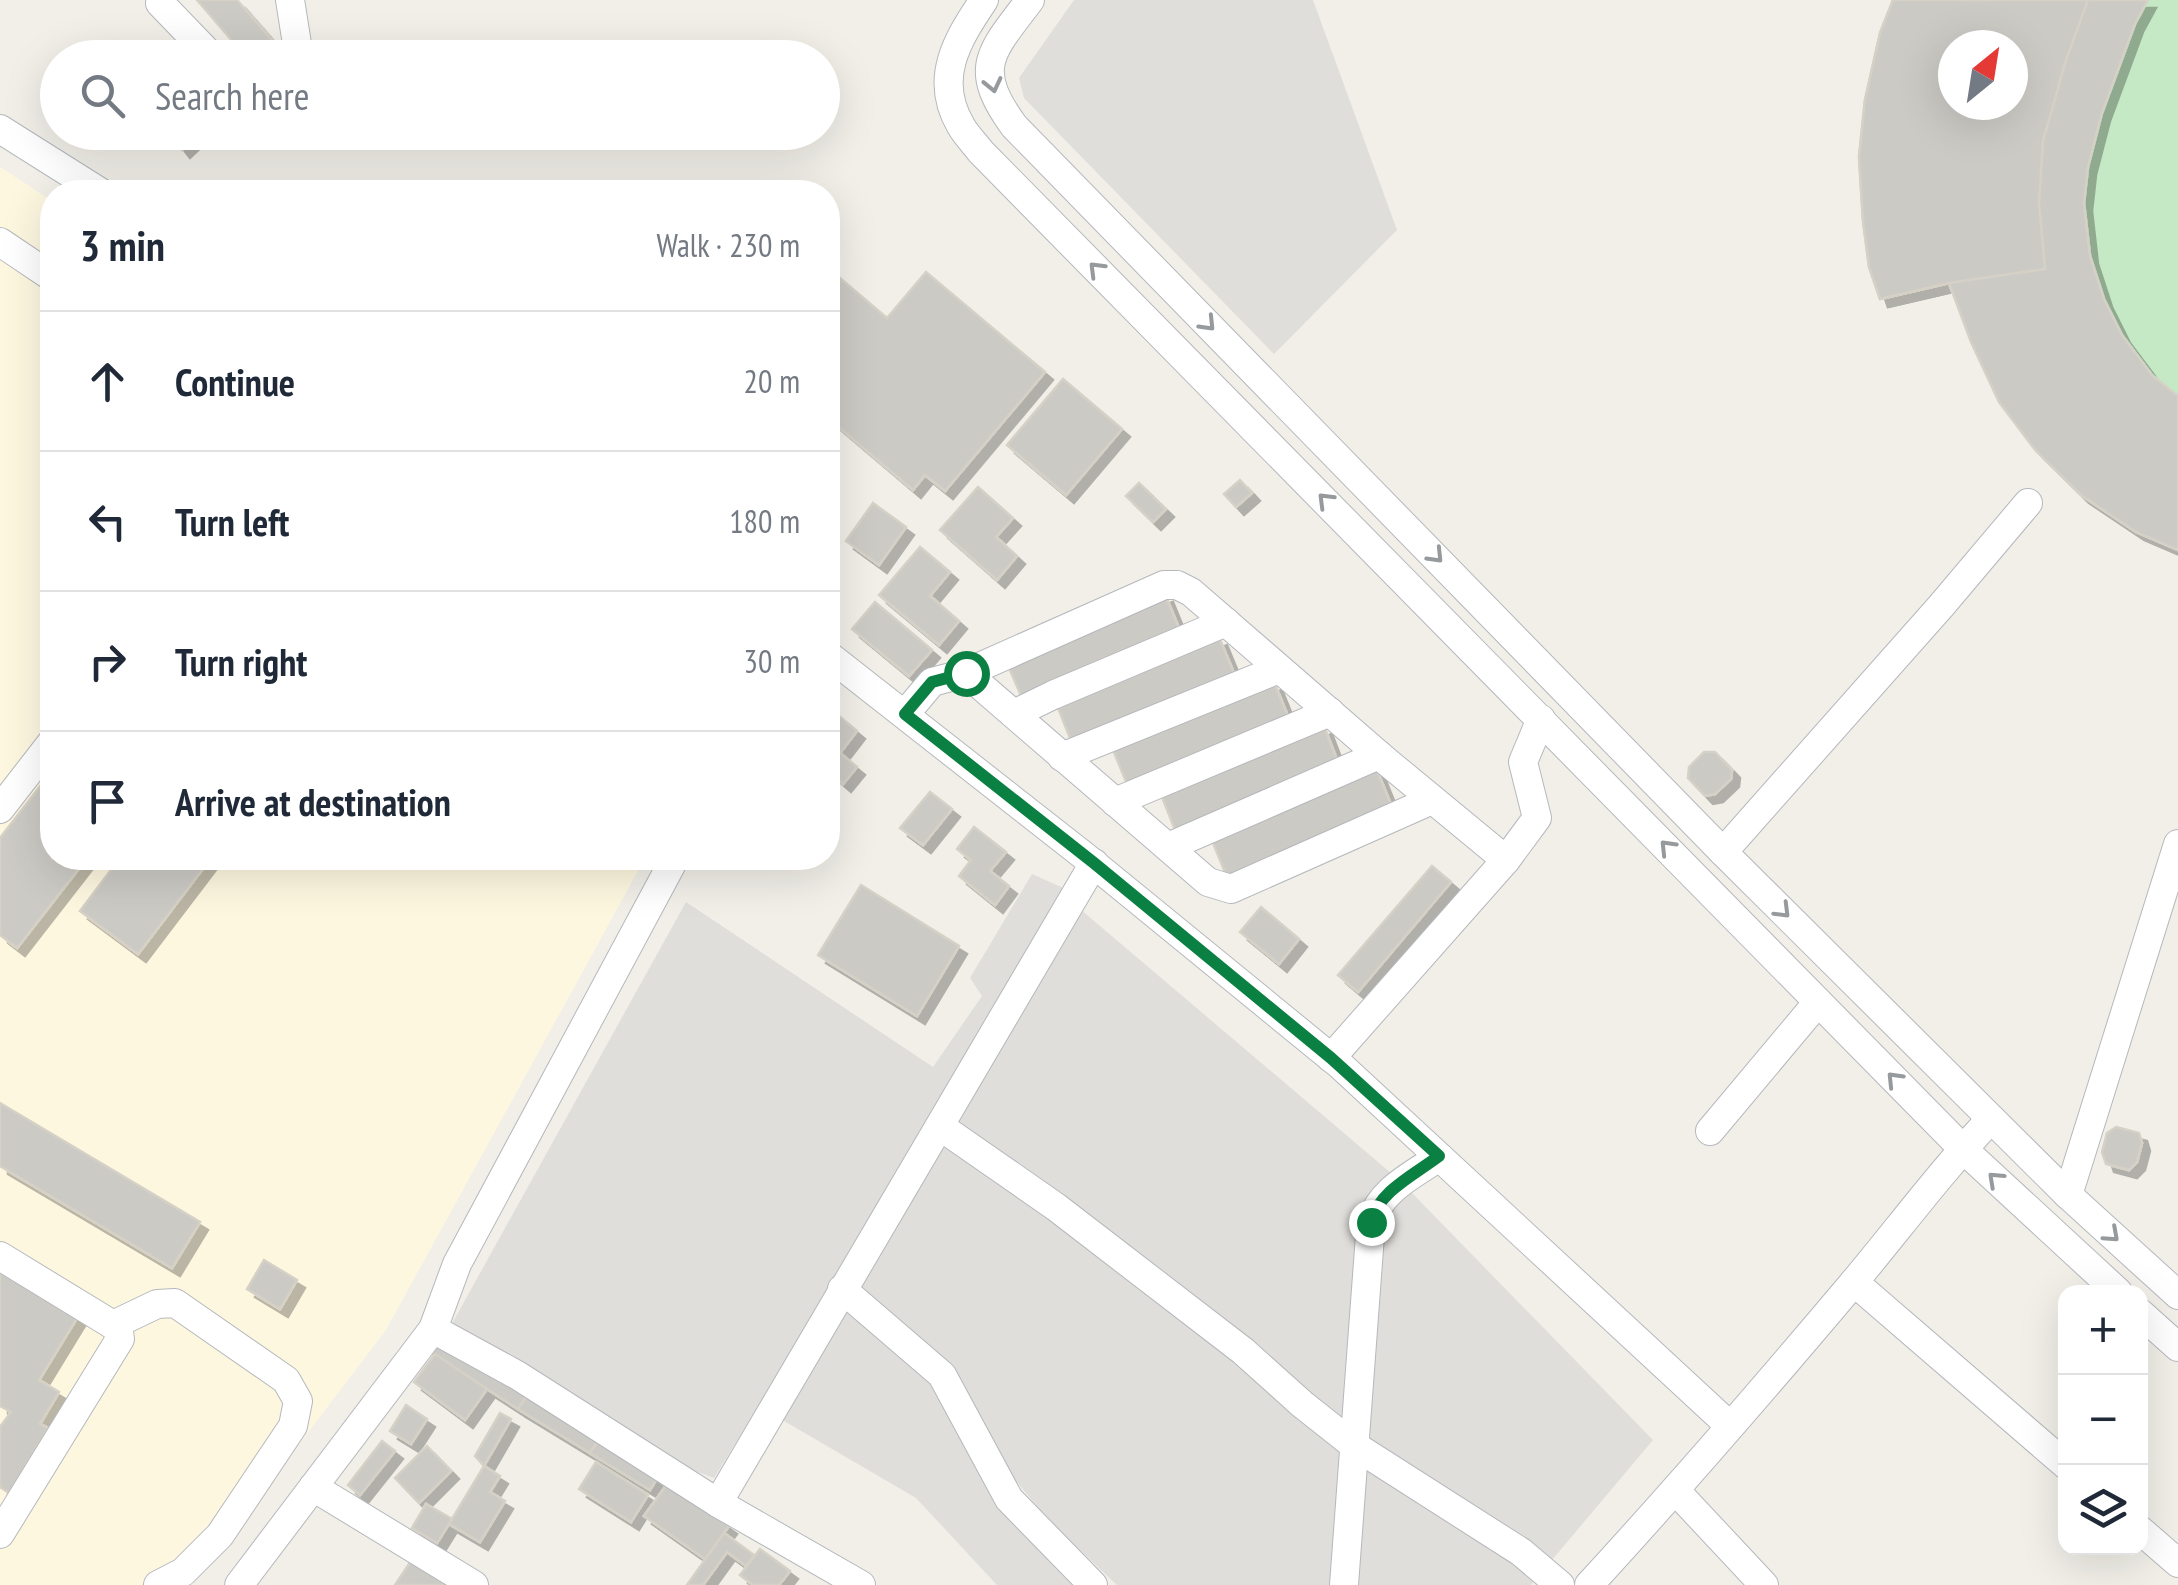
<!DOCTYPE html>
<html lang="en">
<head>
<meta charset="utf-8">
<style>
  :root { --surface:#fff; --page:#f6f6f7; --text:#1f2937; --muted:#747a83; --line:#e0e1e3 }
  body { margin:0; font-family:"PT Sans Narrow",sans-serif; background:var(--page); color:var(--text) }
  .controls { position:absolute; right:30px; bottom:30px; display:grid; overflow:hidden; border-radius:20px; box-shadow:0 10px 40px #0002 }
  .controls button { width:90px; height:90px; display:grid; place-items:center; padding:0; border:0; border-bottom:2px solid var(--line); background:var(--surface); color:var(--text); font:50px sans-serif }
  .compass { position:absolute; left:1938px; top:30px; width:90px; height:90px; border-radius:50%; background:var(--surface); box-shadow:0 10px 40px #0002; rotate:30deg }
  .stop { position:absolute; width:30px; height:30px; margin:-22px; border:8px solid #0b8043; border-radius:50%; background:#fff }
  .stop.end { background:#0b8043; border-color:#fff; box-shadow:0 2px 10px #0008 }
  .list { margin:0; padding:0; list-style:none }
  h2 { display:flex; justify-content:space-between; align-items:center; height:130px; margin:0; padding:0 40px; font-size:42px }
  h2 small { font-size:32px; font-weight:400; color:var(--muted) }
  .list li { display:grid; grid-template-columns:65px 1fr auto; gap:30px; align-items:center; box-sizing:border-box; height:140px; padding:0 40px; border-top:2px solid var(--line) }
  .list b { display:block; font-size:38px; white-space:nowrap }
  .list em { font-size:32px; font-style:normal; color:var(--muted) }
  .icon { flex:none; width:55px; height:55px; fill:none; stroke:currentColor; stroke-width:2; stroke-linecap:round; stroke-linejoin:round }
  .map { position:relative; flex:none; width:2178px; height:1585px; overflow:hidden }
  .search { position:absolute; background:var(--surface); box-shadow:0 10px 40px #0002; left:40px; top:40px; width:800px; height:110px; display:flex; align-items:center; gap:25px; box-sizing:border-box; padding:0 35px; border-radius:55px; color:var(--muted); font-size:38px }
  .panel { position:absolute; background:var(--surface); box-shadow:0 10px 40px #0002; left:40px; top:180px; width:800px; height:690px; border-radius:40px }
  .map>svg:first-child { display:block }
  .commercial { fill:#fef7e0 }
  .industrial { fill:#e0deda }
  .green { fill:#c5e8c5; fill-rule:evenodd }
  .building { fill:#cccac5; stroke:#d6d1c6; stroke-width:2.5; fill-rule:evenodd; filter:url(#shadow) }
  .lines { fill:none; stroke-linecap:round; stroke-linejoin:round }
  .minor-casing { stroke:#b5b8bc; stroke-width:30 }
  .minor { stroke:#fff; stroke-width:28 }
  .oneway { stroke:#979a9d }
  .route { stroke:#0b8043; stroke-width:12 }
</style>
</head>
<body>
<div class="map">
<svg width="2178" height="1585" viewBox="0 0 2178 1585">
  <defs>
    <filter id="shadow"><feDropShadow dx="8" dy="8" stdDeviation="0" flood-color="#0004"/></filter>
  </defs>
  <rect width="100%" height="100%" fill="#f1efe8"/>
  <!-- commercial -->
  <path class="commercial" d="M0,167L52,201V858H645L386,1330L192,1585H0Z"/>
  <!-- industrial -->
  <g class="industrial">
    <path d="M1074,0H1313L1397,230L1274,354L1024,98L1019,78Z"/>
    <path d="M1032,874L1068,890L975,1052L714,1478L657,1457L449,1329L686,902L933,1067L982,996L970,978Z"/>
    <path d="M1080,909L1398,1179L1370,1197L1334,1585H1117L1049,1521L859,1291Z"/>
    <path d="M1409,1190L1653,1440L1531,1585H1352L1381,1217Z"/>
    <path d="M848,1309L930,1376L999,1509L1078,1585H997L916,1498L779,1418Z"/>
  </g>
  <!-- green -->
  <path class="green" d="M1893,0H2178V550L2136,532L2081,495L2036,451L1999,402L1971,342L1949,284L1880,299L1869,267L1863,221L1859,157L1880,33ZM1953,45H2013V105H1953Z"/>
  <!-- building -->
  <g class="building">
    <path d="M197,0H237L286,56L247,58Z"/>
    <path d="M1893,0H2148L2135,24L2102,113L2088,167L2084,203L2090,256L2104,299L2122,335L2152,375L2178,396V550L2136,532L2081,495L2036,451L1999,402L1971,342L1949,283L1880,299L1869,267L1863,221L1859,157L1865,100L1880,33ZM1953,45H2013V105H1953Z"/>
    <path d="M1893,0H2088L2066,60L2043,141L2039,203L2045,269L1949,283L1880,299L1869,267L1863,221L1859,157L1865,100L1880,33ZM1953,45H2013V105H1953Z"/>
    <path d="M168,132H201L182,150Z"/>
    <path d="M828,268L887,318L926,272L1045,372L945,491L925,475L913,490L828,418Z"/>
    <path d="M1063,379L1122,429L1066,495L1007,445Z"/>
    <path d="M1240,480L1252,493L1236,507L1224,494Z"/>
    <path d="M1139,483L1166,509L1153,522L1126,496Z"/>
    <path d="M978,487L1013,518L996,537L1017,556L997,580L940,530Z"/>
    <path d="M873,503L906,527L879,565L846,541Z"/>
    <path d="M920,547L950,572L930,596L959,621L939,645L879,595Z"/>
    <path d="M1165,594L1181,633L1023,700L1006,661Z"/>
    <path d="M875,602L932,650L909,676L852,629Z"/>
    <path d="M1219,637L1236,678L1072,743L1056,703Z"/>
    <path d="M1274,682L1290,721L1127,784L1111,745Z"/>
    <path d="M828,707L857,731L840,753L857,767L843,784L828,771Z"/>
    <path d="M1324,726L1339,765L1175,830L1160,792Z"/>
    <path d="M1704,752H1715L1732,770L1731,779L1715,794L1705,796L1688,778L1689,767Z"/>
    <path d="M1376,768L1392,807L1227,877L1211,838Z"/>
    <path d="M52,771V858H87L17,948L0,935V838Z"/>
    <path d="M930,792L952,809L923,845L900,828Z"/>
    <path d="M974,827L1006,852L990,871L1009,886L995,905L959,876L971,860L957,849Z"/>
    <path d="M120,858H211L138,954L80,911Z"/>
    <path d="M1432,866L1451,882L1358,992L1338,975Z"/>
    <path d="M861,885L959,946L917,1016L818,955Z"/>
    <path d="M1261,907L1299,939L1279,964L1240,932Z"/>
    <path d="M0,1103L200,1222L172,1268L0,1166Z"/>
    <path d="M2116,1127L2139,1133L2142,1143L2137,1162L2129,1170L2106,1164L2102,1152L2107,1133Z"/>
    <path d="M264,1260L297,1280L280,1309L247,1289Z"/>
    <path d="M0,1271L77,1318L39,1380L59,1392L40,1424L48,1428L9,1493L0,1487V1427L11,1412L0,1406Z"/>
    <path d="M438,1336L528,1394L518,1409L428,1351Z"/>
    <path d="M435,1354L487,1389L465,1420L414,1382Z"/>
    <path d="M528,1394L600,1438L590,1453L518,1409Z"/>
    <path d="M406,1405L427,1419L411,1444L390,1431Z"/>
    <path d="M500,1413L511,1419L484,1466L475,1456Z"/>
    <path d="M600,1438L659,1475L650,1490L590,1453Z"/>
    <path d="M382,1441L395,1451L360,1495L348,1485Z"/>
    <path d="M427,1446L451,1471L419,1503L395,1478Z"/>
    <path d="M596,1462L648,1495L631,1522L579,1489Z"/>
    <path d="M484,1466L500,1476L490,1492L505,1501L480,1542L449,1524Z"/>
    <path d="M668,1483L729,1526L705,1559L644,1516Z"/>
    <path d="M426,1504L452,1519L437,1543L412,1528Z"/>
    <path d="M724,1533L754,1555L746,1566L727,1552L703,1585H687Z"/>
    <path d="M760,1549L790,1571L779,1585H753L740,1575Z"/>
    <path d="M411,1561L446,1585H395Z"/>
  </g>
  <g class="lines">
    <!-- minor casing -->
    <g class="minor-casing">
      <g id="minor">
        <path d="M290,0L297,44L295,58"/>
        <path d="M984,0C957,40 933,79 961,126C966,135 975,144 981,152L1963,1149L2118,1292"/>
        <path d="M1030,0C991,52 971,67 1014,126L1723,852L2068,1195L2178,1295"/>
        <path d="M160,3L213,58"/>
        <path d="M0,129L100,192"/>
        <path d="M0,242L52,277"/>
        <path d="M828,655L1083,855L1340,1065L1730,1426"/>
        <path d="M966,673L1208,882L1231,889L1432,800"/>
        <path d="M905,714L932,682L966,673L1164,585H1177L1191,592L1386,761L1506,860"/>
        <path d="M1014,714L1053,695L1226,622"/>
        <path d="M1062,757L1279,669"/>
        <path d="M1115,802L1330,712"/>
        <path d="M0,809L52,742"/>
        <path d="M1168,847L1379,755"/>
        <path d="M1723,852L1941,606L2028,503"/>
        <path d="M1331,1058L1506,860L1537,818L1523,762L1541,719"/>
        <path d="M941,1127L1056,1207L1243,1351L1302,1404L1355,1446L1521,1552L1560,1585"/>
        <path d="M1710,1131L1818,1002"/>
        <path d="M2068,1195L2178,844"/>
        <path d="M0,1256L113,1325L119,1332L120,1339L0,1534"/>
        <path d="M1854,1282L2066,1465"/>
        <path d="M842,1289L942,1375L1009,1499L1093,1585"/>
        <path d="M2140,1313L2178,1347"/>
        <path d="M113,1325L157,1304L175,1303L286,1380L298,1401L293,1426L220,1535L183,1572L158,1585"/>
        <path d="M433,1329L517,1375L718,1503L861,1585"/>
        <path d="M313,1487L474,1585"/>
        <path d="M1676,1491L1764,1585"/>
        <path d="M718,1503L1094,863"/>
        <path d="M2140,1530L2178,1563"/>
        <path d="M239,1585L433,1329L457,1264L675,858"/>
        <path d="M1344,1585L1371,1222C1380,1190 1413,1175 1439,1157"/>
        <path d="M1589,1585C1680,1486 1768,1384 1854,1282C1900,1227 1942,1170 1991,1119"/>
      </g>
    </g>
    <!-- minor -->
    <use href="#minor" class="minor"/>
  </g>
  <!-- one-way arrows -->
  <defs><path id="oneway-chevron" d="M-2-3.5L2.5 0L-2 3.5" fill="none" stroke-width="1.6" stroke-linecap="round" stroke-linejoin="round" transform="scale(2.5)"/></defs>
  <g class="oneway">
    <use href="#oneway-chevron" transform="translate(993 85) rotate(77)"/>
    <use href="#oneway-chevron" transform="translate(1096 269) rotate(-135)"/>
    <use href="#oneway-chevron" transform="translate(1208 324) rotate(46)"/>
    <use href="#oneway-chevron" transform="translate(1325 500) rotate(-135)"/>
    <use href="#oneway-chevron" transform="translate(1436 556) rotate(46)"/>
    <use href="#oneway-chevron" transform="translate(1667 847) rotate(-134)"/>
    <use href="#oneway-chevron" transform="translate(1783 911) rotate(45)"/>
    <use href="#oneway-chevron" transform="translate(1894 1079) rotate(-134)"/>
    <use href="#oneway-chevron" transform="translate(1995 1179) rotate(-137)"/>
    <use href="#oneway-chevron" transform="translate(2112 1235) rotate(42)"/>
  </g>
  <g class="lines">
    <!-- route -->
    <path class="route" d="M966,673L932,682L905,714L1094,863L1331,1058L1439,1156C1414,1175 1379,1191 1371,1222"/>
  </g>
</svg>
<div class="controls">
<button>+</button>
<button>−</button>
<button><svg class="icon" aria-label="layers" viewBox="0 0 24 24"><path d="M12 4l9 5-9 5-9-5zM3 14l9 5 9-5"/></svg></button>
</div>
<svg class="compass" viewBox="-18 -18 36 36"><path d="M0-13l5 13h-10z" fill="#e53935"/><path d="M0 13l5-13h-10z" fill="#747a83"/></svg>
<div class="stop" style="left:966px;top:673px"></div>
<div class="stop end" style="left:1371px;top:1222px"></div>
<div class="search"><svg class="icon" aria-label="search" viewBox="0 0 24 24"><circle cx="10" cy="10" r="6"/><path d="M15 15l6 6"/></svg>Search here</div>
<section class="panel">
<h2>3 min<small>Walk · 230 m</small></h2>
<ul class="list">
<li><svg class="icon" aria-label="ahead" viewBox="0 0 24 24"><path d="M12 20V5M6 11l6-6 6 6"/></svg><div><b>Continue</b></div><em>20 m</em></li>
<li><svg class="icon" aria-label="left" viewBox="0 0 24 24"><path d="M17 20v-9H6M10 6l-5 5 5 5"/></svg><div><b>Turn left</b></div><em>180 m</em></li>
<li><svg class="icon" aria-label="right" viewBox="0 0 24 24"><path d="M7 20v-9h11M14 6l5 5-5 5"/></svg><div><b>Turn right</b></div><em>30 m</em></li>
<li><svg class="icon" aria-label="arrive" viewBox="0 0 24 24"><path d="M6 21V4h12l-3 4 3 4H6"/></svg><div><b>Arrive at destination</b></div></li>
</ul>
</section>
</div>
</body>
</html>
